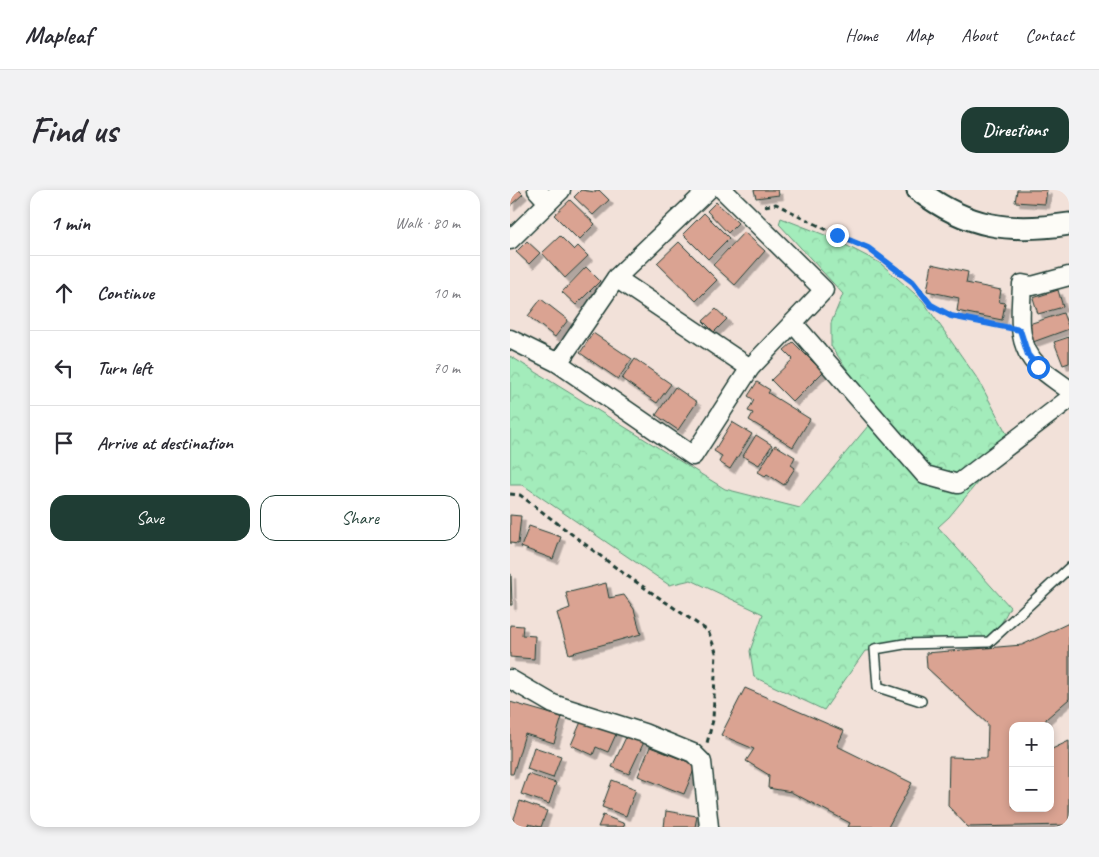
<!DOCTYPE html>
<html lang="en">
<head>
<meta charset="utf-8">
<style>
  :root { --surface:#fff; --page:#f2f2f3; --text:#2b2b33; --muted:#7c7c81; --line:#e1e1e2; --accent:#1f3d34 }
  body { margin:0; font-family:Caveat,sans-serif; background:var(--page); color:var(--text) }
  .controls { position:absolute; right:15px; bottom:15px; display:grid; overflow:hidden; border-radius:10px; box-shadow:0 2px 8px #0003 }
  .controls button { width:45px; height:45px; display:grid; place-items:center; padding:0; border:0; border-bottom:1px solid var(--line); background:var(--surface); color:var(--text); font:25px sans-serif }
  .stop { position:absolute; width:15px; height:15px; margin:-11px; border:4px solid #1a73e8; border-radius:50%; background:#fff }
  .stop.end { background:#1a73e8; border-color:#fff; box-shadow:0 1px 5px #0008 }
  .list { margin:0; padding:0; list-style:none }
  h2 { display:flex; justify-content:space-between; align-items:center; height:65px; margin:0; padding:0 20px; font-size:21px }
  h2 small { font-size:16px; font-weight:400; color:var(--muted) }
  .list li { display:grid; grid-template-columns:32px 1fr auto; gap:15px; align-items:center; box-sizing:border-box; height:75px; padding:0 20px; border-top:1px solid var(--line) }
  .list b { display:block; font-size:19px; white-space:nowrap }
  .list em { font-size:16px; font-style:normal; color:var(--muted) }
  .actions { display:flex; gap:10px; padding:15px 20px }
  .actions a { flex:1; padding:11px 0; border:1px solid var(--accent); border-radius:15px; text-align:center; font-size:18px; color:var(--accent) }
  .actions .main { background:var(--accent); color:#fff }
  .icon { flex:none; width:28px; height:28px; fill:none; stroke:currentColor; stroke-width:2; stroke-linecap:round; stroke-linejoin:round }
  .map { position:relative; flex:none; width:559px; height:637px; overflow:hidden; border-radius:15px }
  header { display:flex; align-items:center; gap:30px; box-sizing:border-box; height:70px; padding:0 25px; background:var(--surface); border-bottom:1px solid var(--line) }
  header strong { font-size:24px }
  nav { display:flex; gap:28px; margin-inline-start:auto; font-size:18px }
  .intro { display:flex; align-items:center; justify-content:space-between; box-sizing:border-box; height:120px; padding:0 30px }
  h1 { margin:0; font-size:35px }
  .button { padding:12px 22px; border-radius:15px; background:var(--accent); color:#fff; font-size:18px; font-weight:700 }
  main { display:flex; gap:30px; padding:0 30px }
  aside { flex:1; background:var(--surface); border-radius:15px; box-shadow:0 2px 8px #0003 }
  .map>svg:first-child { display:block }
  .forest { fill:url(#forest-crowns); stroke:#619478 }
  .building { fill:#daa392; stroke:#1f3d34; filter:url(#shadow) }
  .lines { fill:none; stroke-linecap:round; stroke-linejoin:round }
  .service-casing { stroke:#1f3d34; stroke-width:12 }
  .minor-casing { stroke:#1f3d34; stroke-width:21 }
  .tertiary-casing { stroke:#1f3d34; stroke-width:25 }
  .path { stroke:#1f3d34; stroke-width:3; stroke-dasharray:5 4; stroke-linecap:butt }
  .service { stroke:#fdfcf7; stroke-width:9 }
  .minor { stroke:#fdfcf7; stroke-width:18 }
  .tertiary { stroke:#fdfcf7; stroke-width:21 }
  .route { stroke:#1a73e8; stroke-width:6 }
</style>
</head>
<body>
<header>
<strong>Mapleaf</strong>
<nav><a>Home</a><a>Map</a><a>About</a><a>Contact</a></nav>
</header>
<div class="intro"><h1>Find us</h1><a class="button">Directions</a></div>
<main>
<aside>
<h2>1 min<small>Walk · 80 m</small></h2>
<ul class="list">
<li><svg class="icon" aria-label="ahead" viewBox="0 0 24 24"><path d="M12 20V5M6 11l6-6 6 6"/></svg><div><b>Continue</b></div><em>10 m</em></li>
<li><svg class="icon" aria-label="left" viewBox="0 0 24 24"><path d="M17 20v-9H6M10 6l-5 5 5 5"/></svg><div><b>Turn left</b></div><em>70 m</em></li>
<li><svg class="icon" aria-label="arrive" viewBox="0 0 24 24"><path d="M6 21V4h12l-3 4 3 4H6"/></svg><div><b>Arrive at destination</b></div></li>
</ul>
<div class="actions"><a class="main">Save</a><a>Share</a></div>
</aside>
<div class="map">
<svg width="559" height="637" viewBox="0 0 559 637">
  <defs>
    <pattern id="forest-crowns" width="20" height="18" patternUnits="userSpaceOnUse" patternTransform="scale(1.25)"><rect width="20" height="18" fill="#a3ecbb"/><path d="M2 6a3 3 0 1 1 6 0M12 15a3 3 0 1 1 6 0" fill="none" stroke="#8ccba1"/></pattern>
    <filter id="shadow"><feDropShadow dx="4.5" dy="4.5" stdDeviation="0" flood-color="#0004"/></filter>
  </defs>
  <rect width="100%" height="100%" fill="#f2e1d9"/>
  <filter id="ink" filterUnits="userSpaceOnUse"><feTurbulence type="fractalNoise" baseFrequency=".02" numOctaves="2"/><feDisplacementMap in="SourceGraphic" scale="10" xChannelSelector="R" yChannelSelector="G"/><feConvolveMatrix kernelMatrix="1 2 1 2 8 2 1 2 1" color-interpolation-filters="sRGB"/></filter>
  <g filter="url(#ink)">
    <!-- forest -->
    <path class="forest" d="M271,28L320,47L370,73L413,111L469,191L501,252L439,327L428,337L500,417L479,456L355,461L314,520L244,487L240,461L253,424L181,390L159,395L13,295H0V166L215,299L290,318L368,224L321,156V133L333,104L269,34Z"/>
    <!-- building -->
    <g class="building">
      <path d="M0,0H9L13,4L0,16Z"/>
      <path d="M71,0L85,2L89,0L99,10L83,25L64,7Z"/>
      <path d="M244,0H268L269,5L246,8Z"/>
      <path d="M507,0H537L535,14L505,12Z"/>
      <path d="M60,10L85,34L69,50L44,25Z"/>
      <path d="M206,12L228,33L218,43L197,21Z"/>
      <path d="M194,23L219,48L198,69L173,44Z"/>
      <path d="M234,42L255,61L225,95L203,75Z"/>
      <path d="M50,46L64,60L68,56L78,66L55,88L32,63Z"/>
      <path d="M17,51L30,63L19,74L6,62Z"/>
      <path d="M169,52L207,90L186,111L147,73Z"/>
      <path d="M422,74L458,82L456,93L491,100L489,112L495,113L492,130L447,121L449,108L417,101Z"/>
      <path d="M76,77L90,91L66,115L52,102Z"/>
      <path d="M548,100L553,117L528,124L523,108Z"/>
      <path d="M31,109L58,130L45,147L18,126Z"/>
      <path d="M206,119L217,129L204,142L193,131Z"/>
      <path d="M553,123L559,139L523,152L516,135Z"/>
      <path d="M83,143L122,169L108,189L70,163Z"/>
      <path d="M559,147V173L553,175L544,152Z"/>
      <path d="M283,152L313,182L283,212L261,190L283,169L274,160Z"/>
      <path d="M125,169L161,194L147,213L112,189Z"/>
      <path d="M247,192L260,200L258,203L300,229L283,257L239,230L243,223L238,221L244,210L238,206Z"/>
      <path d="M165,197L187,212L168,240L146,225Z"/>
      <path d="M222,232L242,244L220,279L209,272L212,266L204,261Z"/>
      <path d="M246,245L262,255L249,275L233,266Z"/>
      <path d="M265,255L285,267L281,275L285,278L274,295L257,284L255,286L248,282Z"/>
      <path d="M0,325L11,326L8,354L0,353Z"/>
      <path d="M19,336L51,347L43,369L11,357Z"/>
      <path d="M0,384H1L2,415H0Z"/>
      <path d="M96,393L99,408L114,405L124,419L131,444L59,464L47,423L60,418L56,403Z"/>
      <path d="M559,433V509L536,529V536H503V618H540V560L559,551V635L458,637L438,616L439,567L477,568L478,534L417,478L416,463L512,455Z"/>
      <path d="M0,435L13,436L12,445L25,446L24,469L0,467Z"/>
      <path d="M235,498L334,541L327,556L402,593L378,637H338L340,633L281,602L258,598L259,585L236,571L244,559L211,545Z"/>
      <path d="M0,512L52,527L44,553L15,544L3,584H0Z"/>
      <path d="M73,527L107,542L98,562L86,557L83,565L61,555Z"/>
      <path d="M117,545L134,552L119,584L102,577Z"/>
      <path d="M24,557L51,566L43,588L17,579Z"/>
      <path d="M140,557L186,575L174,604L128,586Z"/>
      <path d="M18,584L46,593L39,614L11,604Z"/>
      <path d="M102,590L126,599L116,626L92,617Z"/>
      <path d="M10,611L37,621L31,637L18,634L17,637H1Z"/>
      <path d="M156,621L187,626L185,637H154Z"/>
      <path d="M93,625L115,634L113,637H88Z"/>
    </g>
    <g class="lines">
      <!-- service casing -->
      <g class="service-casing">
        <path id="service" d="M411,511L368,497L365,459L394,454L479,452L559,378"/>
      </g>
      <!-- minor casing -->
      <g class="minor-casing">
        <g id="minor">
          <path d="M27,0L38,12"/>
          <path d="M0,50L51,0"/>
          <path d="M559,86L522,96L512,94C511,123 505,154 528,176C537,185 549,192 559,200"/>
          <path d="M106,88L240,178"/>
          <path d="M283,133L415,285L448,294L559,209"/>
          <path d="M0,149L48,173L183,266L240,178L314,100L213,0"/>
          <path d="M48,173L106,88L198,0"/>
          <path d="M0,489L43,514L134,543L183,563L192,572L199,637"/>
        </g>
      </g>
      <!-- tertiary casing -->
      <g class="tertiary-casing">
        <path id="tertiary" d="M408,0C458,38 499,43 559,34"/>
      </g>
      <!-- path -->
      <g class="path">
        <path d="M255,16L266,14L327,45L358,58L403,92L421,115L441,126L494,137"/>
        <path d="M0,304L10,305L113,383L198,441L206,462L203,530L197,553"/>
      </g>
      <!-- service -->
      <use href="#service" class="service"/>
      <!-- minor -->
      <use href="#minor" class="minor"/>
      <!-- tertiary -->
      <use href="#tertiary" class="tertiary"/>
    </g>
  </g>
  <g class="lines" filter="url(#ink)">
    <!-- route -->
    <path class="route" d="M327,45L358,58L403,92L421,115L441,126L510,140L518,165L528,177"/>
  </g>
</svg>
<div class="controls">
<button>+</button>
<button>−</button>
</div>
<div class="stop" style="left:528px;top:177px"></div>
<div class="stop end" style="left:327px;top:45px"></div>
</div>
</main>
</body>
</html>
